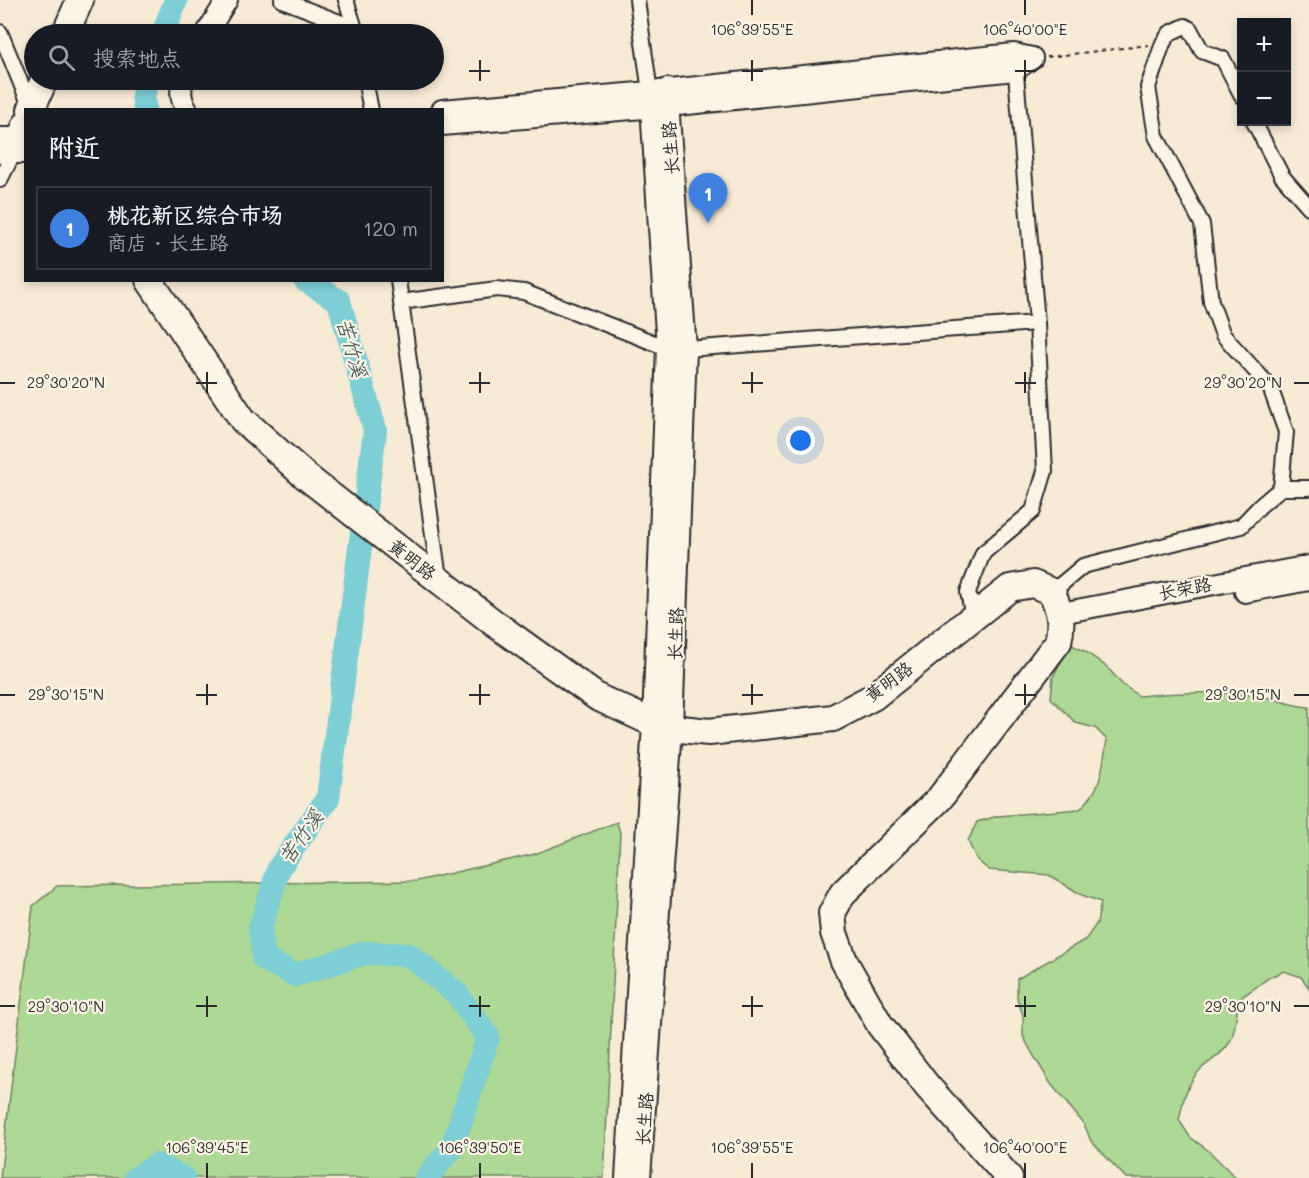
<!DOCTYPE html>
<html lang="zh">
<head>
<meta charset="utf-8">
<style>
  :root { --surface:#171b24; --page:#20242c; --text:#f1f3f6; --muted:#9ea1a6; --line:#363941; --accent:#1f6fb2 }
  body { margin:0; font-family:Mali,"LXGW WenKai TC",sans-serif; background:var(--page); color:var(--text) }
  .controls { position:absolute; right:18px; top:18px; display:grid; overflow:hidden; border-radius:0px; box-shadow:0 3px 9px #0003 }
  .controls button { width:54px; height:54px; display:grid; place-items:center; padding:0; border:0; border-bottom:2px solid var(--line); background:var(--surface); color:var(--text); font:30px sans-serif }
  .you { position:absolute; left:801px; top:441px; width:21px; height:21px; margin:-15px; border:4px solid #fff; border-radius:50%; background:#1a73e8; box-shadow:0 0 0 9px #1a73e833 }
  .badge { display:grid; place-items:center; width:39px; height:39px; border-radius:50%; background:var(--accent); color:#fff; font-size:20px; font-weight:700 }
  .pin { position:absolute; translate:-50% -50px; filter:drop-shadow(0 2px 3px #0008) }
  .pin::after { content:''; position:absolute; top:32px; width:21px; height:18px; background:inherit; clip-path:polygon(0 0,100% 0,50% 100%) }
  .list { margin:0; padding:0; list-style:none }
  h2 { display:flex; justify-content:space-between; align-items:center; height:78px; margin:0; padding:0 24px; font-size:26px }
  h2 small { font-size:20px; font-weight:400; color:var(--muted) }
  .list li { display:grid; grid-template-columns:39px 1fr auto; gap:18px; align-items:center; box-sizing:border-box; height:84px; margin:0 12px 12px; padding:0 12px; border:2px solid var(--line); border-radius:0px }
  .list b { display:block; font-size:22px; white-space:nowrap }
  .list p { margin:0; font-size:20px; white-space:nowrap; color:var(--muted) }
  .list em { font-size:20px; font-style:normal; color:var(--muted) }
  .icon { flex:none; width:33px; height:33px; fill:none; stroke:currentColor; stroke-width:2; stroke-linecap:round; stroke-linejoin:round }
  .map { position:relative; flex:none; width:1309px; height:1178px; overflow:hidden }
  .search { position:absolute; background:var(--surface); box-shadow:0 3px 9px #0003; left:24px; top:24px; width:420px; height:66px; display:flex; align-items:center; gap:15px; box-sizing:border-box; padding:0 21px; border-radius:33px; color:var(--muted); font-size:22px }
  .panel { position:absolute; background:var(--surface); box-shadow:0 3px 9px #0003; left:24px; top:108px; width:420px; height:174px; border-radius:0px }
  .map>svg:first-child { display:block }
  .green { fill:#add896; stroke:#6c8260; stroke-width:1.5 }
  .lines { fill:none; stroke-linecap:round; stroke-linejoin:round }
  .river { stroke:#7dced5; stroke-width:24 }
  .street-casing { stroke:#2b2b2b; stroke-width:18 }
  .secondary-casing { stroke:#2b2b2b; stroke-width:24 }
  .highway-casing { stroke:#2b2b2b; stroke-width:30 }
  .path { stroke:#2b2b2b; stroke-width:2; stroke-dasharray:4.5 4.5; stroke-linecap:butt }
  .street { stroke:#fcf5e5; stroke-width:14 }
  .secondary { stroke:#fcf5e5; stroke-width:20 }
  .highway { stroke:#fcf5e5; stroke-width:26 }
  .ticks { fill:none; stroke:#2b2b2b; stroke-width:2 }
  .labels { text-anchor:middle; stroke-width:4.5; stroke-linejoin:round; paint-order:stroke }
  .street-label { font-size:18px; fill:#2b2b2b; stroke:#fcf5e5 }
  .water-label { font-size:20px; font-style:italic; fill:#445c5e; stroke:#fcf5e5 }
  .ticks-label { font-size:15px; text-anchor:middle; fill:#2b2b2b; stroke:#fcf5e5; stroke-width:4.5; stroke-linejoin:round; paint-order:stroke }
</style>
</head>
<body>
<div class="map">
<svg width="1309" height="1178" viewBox="0 0 1309 1178">
  <rect width="100%" height="100%" fill="#f8ebd5"/>
  <filter id="ink" filterUnits="userSpaceOnUse"><feTurbulence type="fractalNoise" baseFrequency=".0167" numOctaves="2"/><feDisplacementMap in="SourceGraphic" scale="12" xChannelSelector="R" yChannelSelector="G"/><feConvolveMatrix kernelMatrix="1 2 1 2 8 2 1 2 1" color-interpolation-filters="sRGB"/></filter>
  <g filter="url(#ink)">
    <!-- green -->
    <g class="green">
      <path d="M1070,644L1086,652L1107,667L1122,684L1139,696C1180,692 1219,691 1259,696C1276,698 1292,707 1309,707V988L1301,977L1284,971L1270,977L1238,1000C1237,1013 1236,1030 1230,1042C1223,1054 1211,1060 1202,1068C1187,1082 1183,1100 1179,1120L1190,1137L1209,1151L1236,1178H1126L1091,1141L1084,1124L1051,1084L1032,1053L1023,1036V1015L1017,998V979L1086,939L1097,923L1101,902L1082,895L1049,875L989,870L977,860L968,841L977,822L998,816L1080,809C1104,786 1101,771 1107,740L1095,728L1076,723L1051,698L1053,677Z"/>
      <path d="M617,822L620,833L604,1178H0L33,906L57,886L417,881L535,854Z"/>
    </g>
    <g class="lines">
      <!-- river -->
      <g class="river">
        <path d="M163,34L176,0"/>
        <path d="M145,110L143,95L148,80"/>
        <path d="M305,280L339,301L375,430L328,798L279,868L260,928L264,959L295,975L364,953L409,955L457,994L488,1037L452,1148L426,1178"/>
        <path d="M136,1178L157,1165L183,1178"/>
      </g>
      <!-- street casing -->
      <g class="street-casing">
        <g id="street">
          <path d="M282,0L355,28"/>
          <path d="M346,0L356,32"/>
          <path d="M637,0L650,92"/>
          <path d="M0,32L31,108"/>
          <path d="M365,80L371,110"/>
          <path d="M1242,96L1223,59L1202,51L1190,29L1185,26L1170,33L1163,43L1148,87L1156,136L1202,224L1211,302L1223,335L1270,387L1286,432L1281,488"/>
          <path d="M1254,122L1282,176L1309,207"/>
          <path d="M0,180L16,148"/>
          <path d="M398,280L439,579"/>
          <path d="M401,302L497,289L524,292L667,348L686,349L1037,323"/>
          <path d="M1052,592L1083,566L1241,526L1260,506L1281,488H1309"/>
          <path d="M973,617L968,592L983,553L1033,511L1045,471L1037,323L1015,62"/>
        </g>
      </g>
      <!-- secondary casing -->
      <g class="secondary-casing">
        <g id="secondary">
          <path d="M206,34L227,0"/>
          <path d="M183,80C180,90 180,100 187,110"/>
          <path d="M442,110L650,92L1014,54L1032,58"/>
          <path d="M442,125L668,106L1015,70L1032,58"/>
          <path d="M0,138H26"/>
          <path d="M0,153H26"/>
          <path d="M1245,592L1309,580"/>
          <path d="M1061,613L1309,566"/>
          <path d="M626,1178L653,723L667,348L650,92"/>
          <path d="M640,1178L672,728L686,349L667,89"/>
        </g>
      </g>
      <!-- highway casing -->
      <g class="highway-casing">
        <g id="highway">
          <path d="M65,34L80,0"/>
          <path d="M31,110L44,80"/>
          <path d="M26,125L21,138L26,140"/>
          <path d="M149,280L243,420L304,475L494,623L597,697L653,723L672,728L709,732L833,718L873,697L1010,588L1033,584L1052,592C1060,612 1063,621 1058,642L940,798L843,893L832,913L834,933L844,961L880,1025L927,1086L1009,1178"/>
        </g>
      </g>
      <!-- path -->
      <path class="path" d="M1047,57L1149,45"/>
      <!-- street -->
      <use href="#street" class="street"/>
      <!-- secondary -->
      <use href="#secondary" class="secondary"/>
      <!-- highway -->
      <use href="#highway" class="highway"/>
    </g>
  </g>
  <!-- ticks -->
  <path class="ticks" d="M752,0V15M1025,0V15M480,60V81M752,60V81M1025,60V81M469,71H490M742,71H763M1015,71H1036M207,372V393M480,372V393M752,372V393M1025,372V393M0,383H15M196,383H217M469,383H490M742,383H763M1015,383H1036M1294,383H1309M207,684V705M480,684V705M752,684V705M1025,684V705M0,695H15M196,695H217M469,695H490M742,695H763M1015,695H1036M1294,695H1309M207,996V1017M480,996V1017M752,996V1017M1025,996V1017M0,1006H15M196,1006H217M469,1006H490M742,1006H763M1015,1006H1036M1294,1006H1309M207,1163V1178M480,1163V1178M752,1163V1178M1025,1163V1178"/>
  <g class="labels">
    <!-- street labels -->
    <g class="street-label">
      <text transform="translate(671 148) rotate(-94)" y="6">长生路</text>
      <text transform="translate(412 560) rotate(38)" y="6">黄明路</text>
      <text transform="translate(1185 589) rotate(-11)" y="6">长荣路</text>
      <text transform="translate(676 634) rotate(-88)" y="6">长生路</text>
      <text transform="translate(889 682) rotate(-36)" y="6">黄明路</text>
      <text transform="translate(645 1119) rotate(-86)" y="6">长生路</text>
    </g>
    <!-- water labels -->
    <g class="water-label">
      <text transform="translate(352 348) rotate(74)" y="7">苦竹溪</text>
      <text transform="translate(301 837) rotate(-55)" y="7">苦竹溪</text>
    </g>
  </g>
  <g class="ticks-label">
    <text x="752" y="35">106°39'55"E</text>
    <text x="1025" y="35">106°40'00"E</text>
    <text x="66" y="388">29°30'20"N</text>
    <text x="1243" y="388">29°30'20"N</text>
    <text x="66" y="700">29°30'15"N</text>
    <text x="1243" y="700">29°30'15"N</text>
    <text x="66" y="1012">29°30'10"N</text>
    <text x="1243" y="1012">29°30'10"N</text>
    <text x="207" y="1153">106°39'45"E</text>
    <text x="480" y="1153">106°39'50"E</text>
    <text x="752" y="1153">106°39'55"E</text>
    <text x="1025" y="1153">106°40'00"E</text>
  </g>
</svg>
<div class="controls">
<button>+</button>
<button>−</button>
</div>
<div class="you"></div>
<div class="pin badge" style="left:708px;top:223px;background:#3f7fe0">1</div>
<div class="search"><svg class="icon" aria-label="search" viewBox="0 0 24 24"><circle cx="10" cy="10" r="6"/><path d="M15 15l6 6"/></svg>搜索地点</div>
<section class="panel">
<h2>附近<small></small></h2>
<ul class="list">
<li><span class="badge" style="background:#3f7fe0">1</span><div><b>桃花新区综合市场</b><p>商店 · 长生路</p></div><em>120 m</em></li>
</ul>
</section>
</div>
</body>
</html>
